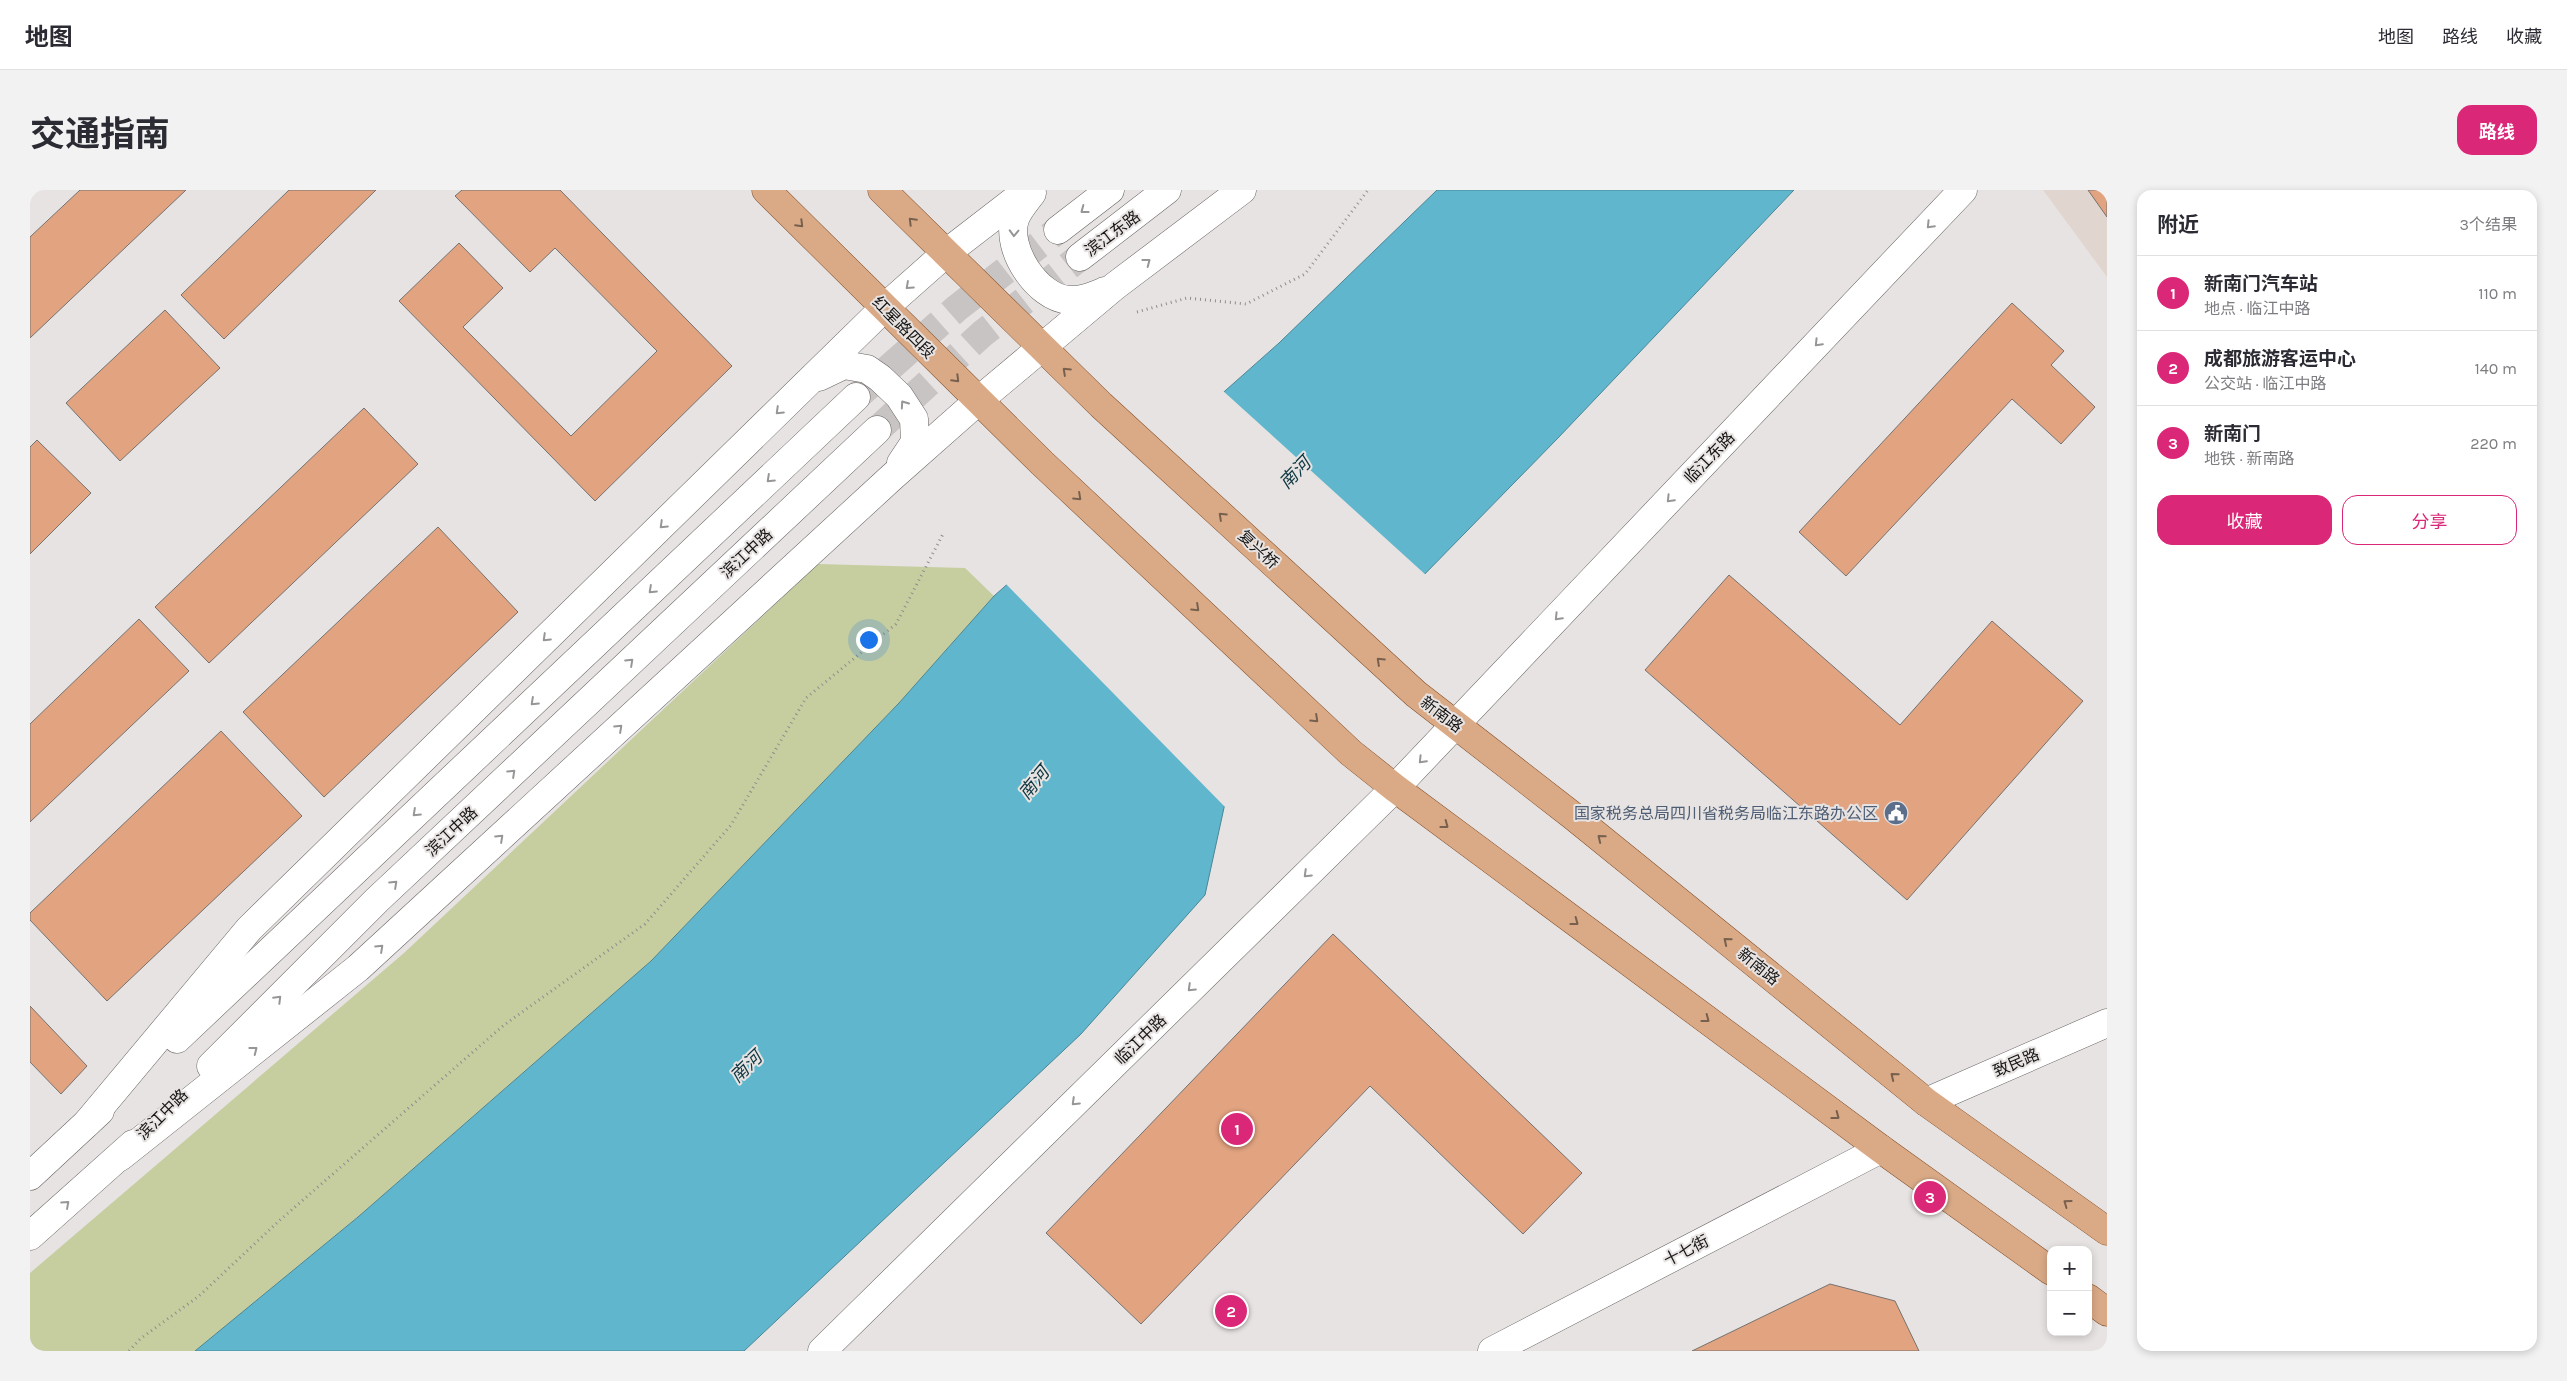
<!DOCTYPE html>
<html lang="zh">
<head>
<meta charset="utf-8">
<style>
  :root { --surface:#fff; --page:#f2f2f3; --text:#2b2b33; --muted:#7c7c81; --line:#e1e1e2; --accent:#db2777 }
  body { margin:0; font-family:Karla,"Noto Sans SC",sans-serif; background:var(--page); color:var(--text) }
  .controls { position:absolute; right:15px; bottom:15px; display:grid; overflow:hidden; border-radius:10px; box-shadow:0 2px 8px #0003 }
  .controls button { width:45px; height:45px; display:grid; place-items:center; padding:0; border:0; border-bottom:1px solid var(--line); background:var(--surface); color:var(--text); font:25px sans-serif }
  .you { position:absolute; left:838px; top:449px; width:18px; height:18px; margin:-12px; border:4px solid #fff; border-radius:50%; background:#1a73e8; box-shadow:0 0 0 8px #1a73e833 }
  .badge { display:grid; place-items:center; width:32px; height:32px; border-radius:50%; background:var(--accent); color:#fff; font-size:16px; font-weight:700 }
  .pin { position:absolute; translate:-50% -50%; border:2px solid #fff; box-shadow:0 1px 5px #0006 }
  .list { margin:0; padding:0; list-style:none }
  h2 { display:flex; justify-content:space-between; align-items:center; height:65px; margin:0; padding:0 20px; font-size:21px }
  h2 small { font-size:16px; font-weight:400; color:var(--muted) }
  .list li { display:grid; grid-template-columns:32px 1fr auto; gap:15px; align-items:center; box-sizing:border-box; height:75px; padding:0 20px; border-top:1px solid var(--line) }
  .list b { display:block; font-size:19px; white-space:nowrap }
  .list p { margin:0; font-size:16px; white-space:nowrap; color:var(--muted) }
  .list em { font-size:16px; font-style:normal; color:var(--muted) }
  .actions { display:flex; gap:10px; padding:15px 20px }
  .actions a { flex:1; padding:11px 0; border:1px solid var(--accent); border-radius:15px; text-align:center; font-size:18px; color:var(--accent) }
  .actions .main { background:var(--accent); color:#fff }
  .map { position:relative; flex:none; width:2077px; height:1161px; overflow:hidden; border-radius:15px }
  header { display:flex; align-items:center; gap:30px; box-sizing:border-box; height:70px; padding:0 25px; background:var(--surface); border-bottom:1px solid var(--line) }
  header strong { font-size:24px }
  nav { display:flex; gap:28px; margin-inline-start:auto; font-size:18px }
  .intro { display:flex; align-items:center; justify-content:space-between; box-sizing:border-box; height:120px; padding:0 30px }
  h1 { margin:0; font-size:35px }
  .button { padding:12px 22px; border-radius:15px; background:var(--accent); color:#fff; font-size:18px; font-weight:700 }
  main { display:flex; gap:30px; padding:0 30px }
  aside { flex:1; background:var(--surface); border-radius:15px; box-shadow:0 2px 8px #0003 }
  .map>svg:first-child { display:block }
  .built { fill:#e1d5d0 }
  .green { fill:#c6cea0 }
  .water { fill:#60b7cd; stroke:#4a8696 }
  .pier { fill:#e7e3e2 }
  .building { fill:#e2a380; stroke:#757270 }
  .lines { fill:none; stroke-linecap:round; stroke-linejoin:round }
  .secondary-tunnel { stroke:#c8c4c3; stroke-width:28; stroke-dasharray:28 14; stroke-linecap:butt }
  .street-casing { stroke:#676462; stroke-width:29 }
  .secondary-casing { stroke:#676462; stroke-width:29 }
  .primary-casing { stroke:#85512b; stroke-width:29 }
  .path { stroke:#8f8d8c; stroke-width:3; stroke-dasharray:1 4; stroke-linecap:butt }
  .street { stroke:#fff; stroke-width:28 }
  .secondary { stroke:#fff; stroke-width:28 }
  .primary { stroke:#daaa87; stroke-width:28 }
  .oneway { stroke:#969695 }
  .oneway2 { stroke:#78604e }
  .labels { text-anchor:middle; stroke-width:4; stroke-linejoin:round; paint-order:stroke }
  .street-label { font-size:16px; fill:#161514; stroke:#e7e3e2 }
  .service-label { font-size:16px; fill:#4e5e75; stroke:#e7e3e2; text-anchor:end }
  .water-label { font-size:18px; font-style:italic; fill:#0e3741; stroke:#e7e3e2 }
</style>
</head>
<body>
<header>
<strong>地图</strong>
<nav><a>地图</a><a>路线</a><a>收藏</a></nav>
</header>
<div class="intro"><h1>交通指南</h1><a class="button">路线</a></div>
<main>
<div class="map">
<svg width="2077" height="1161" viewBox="0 0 2077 1161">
  <rect width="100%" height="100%" fill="#e7e3e2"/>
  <!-- built -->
  <path class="built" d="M2013,0H2077V87Z"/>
  <!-- green -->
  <path class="green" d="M788,374L935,378L964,406L869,513L621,771L328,1027L165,1161H0V1083L374,763Z"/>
  <!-- water -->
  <path class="water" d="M1407,0H1764L1528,248L1202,581L1175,705L1051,844L714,1161H165L328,1027L621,771L869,513L964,406L1249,153Z"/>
  <!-- pier -->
  <path class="pier" d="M1192,200L1397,386L1205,583L1197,619L975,393Z"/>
  <!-- building -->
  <g class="building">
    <path d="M50,0H156L0,148V47Z"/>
    <path d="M259,0H346L194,149L151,105Z"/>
    <path d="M432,0H530L702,176L565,311L369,111L429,53L473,98L433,137L541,246L627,161L525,58L500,82L425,6Z"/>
    <path d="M2058,0H2077V27Z"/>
    <path d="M1982,113L2034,161L2021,175L2065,217L2031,254L1982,209L1816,386L1769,342Z"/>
    <path d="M135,120L190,178L90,271L36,213Z"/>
    <path d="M334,218L388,274L179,473L125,417Z"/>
    <path d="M7,250L61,303L0,364V257Z"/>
    <path d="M408,337L488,422L294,607L213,522Z"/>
    <path d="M1699,385L1870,535L1962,431L2053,511L1877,710L1615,480Z"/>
    <path d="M109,429L159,481L0,632V534Z"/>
    <path d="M191,541L272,626L77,811L0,730V723Z"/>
    <path d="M1303,744L1552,983L1493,1044L1340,896L1111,1134L1016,1043Z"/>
    <path d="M0,816L57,876L31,904L0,872Z"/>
    <path d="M1800,1094L1865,1111L1889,1161H1662Z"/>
  </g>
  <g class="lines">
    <!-- secondary-tunnel -->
    <g class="secondary-tunnel">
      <path d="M826,207L927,118L1028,40"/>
      <path d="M847,240L952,144L1050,67"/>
    </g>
    <!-- street casing -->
    <g class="street-casing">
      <g id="street">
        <path d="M1896,912L2077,833"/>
        <path d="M792,1161L1365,598L1933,0"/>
        <path d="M1462,1161L1851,959"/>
      </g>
    </g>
    <!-- secondary casing -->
    <g class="secondary-casing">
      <g id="secondary">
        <path d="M1002,3C996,11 988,20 985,29C975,58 1007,108 1039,110C1052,111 1063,106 1075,101"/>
        <path d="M1028,40L1080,0"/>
        <path d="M1050,67L1137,0"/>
        <path d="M789,187L814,175L837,179L850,188L869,206L884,229L885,252L871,273"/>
        <path d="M147,849L826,207"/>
        <path d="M181,876L347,710L847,240"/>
        <path d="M57,933L219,739L854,118L915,64L998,0"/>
        <path d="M90,967L328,778L862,287L948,211L1085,96L1212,0"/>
        <path d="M0,986L70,921"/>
        <path d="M0,1046L103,954"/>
      </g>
    </g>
    <!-- primary casing -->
    <g class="primary-casing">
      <g id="primary">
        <path d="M736,0L1012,273L1321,563L1365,598L1851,959L2021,1081"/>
        <path d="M852,0L1071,215L1386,504L1543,626L1896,912L2077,1041"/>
        <path d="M2058,1108L2077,1122"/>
      </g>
    </g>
    <!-- path -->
    <g class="path">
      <path d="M1107,122L1157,108L1216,114L1275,84L1338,0"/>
      <path d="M99,1161L110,1149L169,1106L250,1030L474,835L615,734L701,635L776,508L866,434L913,344"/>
    </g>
    <!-- street -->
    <use href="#street" class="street"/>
    <!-- secondary -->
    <use href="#secondary" class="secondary"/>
    <!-- primary -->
    <use href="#primary" class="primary"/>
  </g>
  <!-- one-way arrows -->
  <defs><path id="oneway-chevron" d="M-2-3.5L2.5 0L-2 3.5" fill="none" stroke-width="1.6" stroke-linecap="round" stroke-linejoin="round" transform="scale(1.25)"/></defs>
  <g class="oneway">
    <use href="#oneway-chevron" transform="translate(1054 20) rotate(143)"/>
    <use href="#oneway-chevron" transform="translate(1900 35) rotate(134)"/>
    <use href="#oneway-chevron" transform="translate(984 43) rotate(92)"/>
    <use href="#oneway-chevron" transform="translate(1117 72) rotate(-37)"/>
    <use href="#oneway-chevron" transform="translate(879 96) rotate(138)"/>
    <use href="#oneway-chevron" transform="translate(1788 153) rotate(134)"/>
    <use href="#oneway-chevron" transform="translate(874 214) rotate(-125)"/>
    <use href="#oneway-chevron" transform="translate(749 221) rotate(136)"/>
    <use href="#oneway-chevron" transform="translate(740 289) rotate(137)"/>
    <use href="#oneway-chevron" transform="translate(1640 309) rotate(134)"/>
    <use href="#oneway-chevron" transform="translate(633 335) rotate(136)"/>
    <use href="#oneway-chevron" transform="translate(622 400) rotate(137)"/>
    <use href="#oneway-chevron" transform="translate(1528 427) rotate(134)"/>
    <use href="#oneway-chevron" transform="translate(516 448) rotate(136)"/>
    <use href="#oneway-chevron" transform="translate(600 472) rotate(-43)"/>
    <use href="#oneway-chevron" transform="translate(504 512) rotate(137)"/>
    <use href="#oneway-chevron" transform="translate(589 538) rotate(-43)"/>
    <use href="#oneway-chevron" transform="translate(1392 570) rotate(134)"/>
    <use href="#oneway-chevron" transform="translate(482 583) rotate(-43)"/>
    <use href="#oneway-chevron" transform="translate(386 623) rotate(137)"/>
    <use href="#oneway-chevron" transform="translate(470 648) rotate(-43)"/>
    <use href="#oneway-chevron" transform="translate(1277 684) rotate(136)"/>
    <use href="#oneway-chevron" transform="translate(364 694) rotate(-43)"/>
    <use href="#oneway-chevron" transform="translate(350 758) rotate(-43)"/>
    <use href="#oneway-chevron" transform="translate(1161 798) rotate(136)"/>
    <use href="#oneway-chevron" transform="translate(248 809) rotate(-45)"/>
    <use href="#oneway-chevron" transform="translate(224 860) rotate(-38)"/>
    <use href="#oneway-chevron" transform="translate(1045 912) rotate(136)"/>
    <use href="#oneway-chevron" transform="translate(36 1014) rotate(-42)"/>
  </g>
  <g class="oneway2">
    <use href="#oneway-chevron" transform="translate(882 31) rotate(-135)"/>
    <use href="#oneway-chevron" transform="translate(770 34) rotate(45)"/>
    <use href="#oneway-chevron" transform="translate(1036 181) rotate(-137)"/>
    <use href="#oneway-chevron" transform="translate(926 189) rotate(45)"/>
    <use href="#oneway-chevron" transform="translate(1048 307) rotate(43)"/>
    <use href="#oneway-chevron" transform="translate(1192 326) rotate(-137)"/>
    <use href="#oneway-chevron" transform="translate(1166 418) rotate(43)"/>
    <use href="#oneway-chevron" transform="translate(1350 471) rotate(-137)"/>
    <use href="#oneway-chevron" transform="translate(1285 529) rotate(43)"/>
    <use href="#oneway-chevron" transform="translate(1415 635) rotate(37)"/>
    <use href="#oneway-chevron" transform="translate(1571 648) rotate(-141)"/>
    <use href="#oneway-chevron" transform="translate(1545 732) rotate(37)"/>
    <use href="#oneway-chevron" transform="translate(1697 751) rotate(-141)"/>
    <use href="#oneway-chevron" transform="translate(1676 829) rotate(37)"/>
    <use href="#oneway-chevron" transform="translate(1864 886) rotate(-141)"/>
    <use href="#oneway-chevron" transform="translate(1806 926) rotate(37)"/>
    <use href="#oneway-chevron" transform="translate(2037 1013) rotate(-144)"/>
  </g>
  <!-- icons -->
  <defs>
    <g id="civic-disc" transform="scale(1.25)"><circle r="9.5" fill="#5c6f8a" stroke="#e7e3e2"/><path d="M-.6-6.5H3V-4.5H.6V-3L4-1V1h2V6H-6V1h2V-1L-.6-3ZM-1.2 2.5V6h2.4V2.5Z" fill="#fff"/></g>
  </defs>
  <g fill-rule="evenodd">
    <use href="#civic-disc" x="1866" y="623"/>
  </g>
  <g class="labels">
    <!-- street labels -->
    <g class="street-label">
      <text transform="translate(1082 43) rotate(-37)" y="6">滨江东路</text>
      <text transform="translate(874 137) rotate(45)" y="6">红星路四段</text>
      <text transform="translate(1679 267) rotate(-46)" y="6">临江东路</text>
      <text transform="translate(1229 359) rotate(43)" y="6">复兴桥</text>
      <text transform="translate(716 363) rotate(-43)" y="6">滨江中路</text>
      <text transform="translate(1412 524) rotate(37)" y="6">新南路</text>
      <text transform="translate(421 641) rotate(-43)" y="6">滨江中路</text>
      <text transform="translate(1729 776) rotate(39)" y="6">新南路</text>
      <text transform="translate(1110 849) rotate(-44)" y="6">临江中路</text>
      <text transform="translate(1986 872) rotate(-23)" y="6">致民路</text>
      <text transform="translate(132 924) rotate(-45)" y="6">滨江中路</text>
      <text transform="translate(1656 1060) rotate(-27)" y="6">十七街</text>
    </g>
    <!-- service labels -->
    <g class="service-label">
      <text x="1848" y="629">国家税务总局四川省税务局临江东路办公区</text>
    </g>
    <!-- water labels -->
    <g class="water-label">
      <text transform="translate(1265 283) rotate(-46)" y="6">南河</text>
      <text transform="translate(1004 593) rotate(-50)" y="6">南河</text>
      <text transform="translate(716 877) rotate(-44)" y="6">南河</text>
    </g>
  </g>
</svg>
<div class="controls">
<button>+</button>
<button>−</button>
</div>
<div class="you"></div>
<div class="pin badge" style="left:1207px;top:939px">1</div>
<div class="pin badge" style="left:1201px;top:1121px">2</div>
<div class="pin badge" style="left:1900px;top:1007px">3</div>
</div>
<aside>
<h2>附近<small>3个结果</small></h2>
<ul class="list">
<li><span class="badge">1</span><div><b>新南门汽车站</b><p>地点 · 临江中路</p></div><em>110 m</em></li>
<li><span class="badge">2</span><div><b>成都旅游客运中心</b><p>公交站 · 临江中路</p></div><em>140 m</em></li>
<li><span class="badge">3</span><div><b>新南门</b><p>地铁 · 新南路</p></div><em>220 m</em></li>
</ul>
<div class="actions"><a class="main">收藏</a><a>分享</a></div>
</aside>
</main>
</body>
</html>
